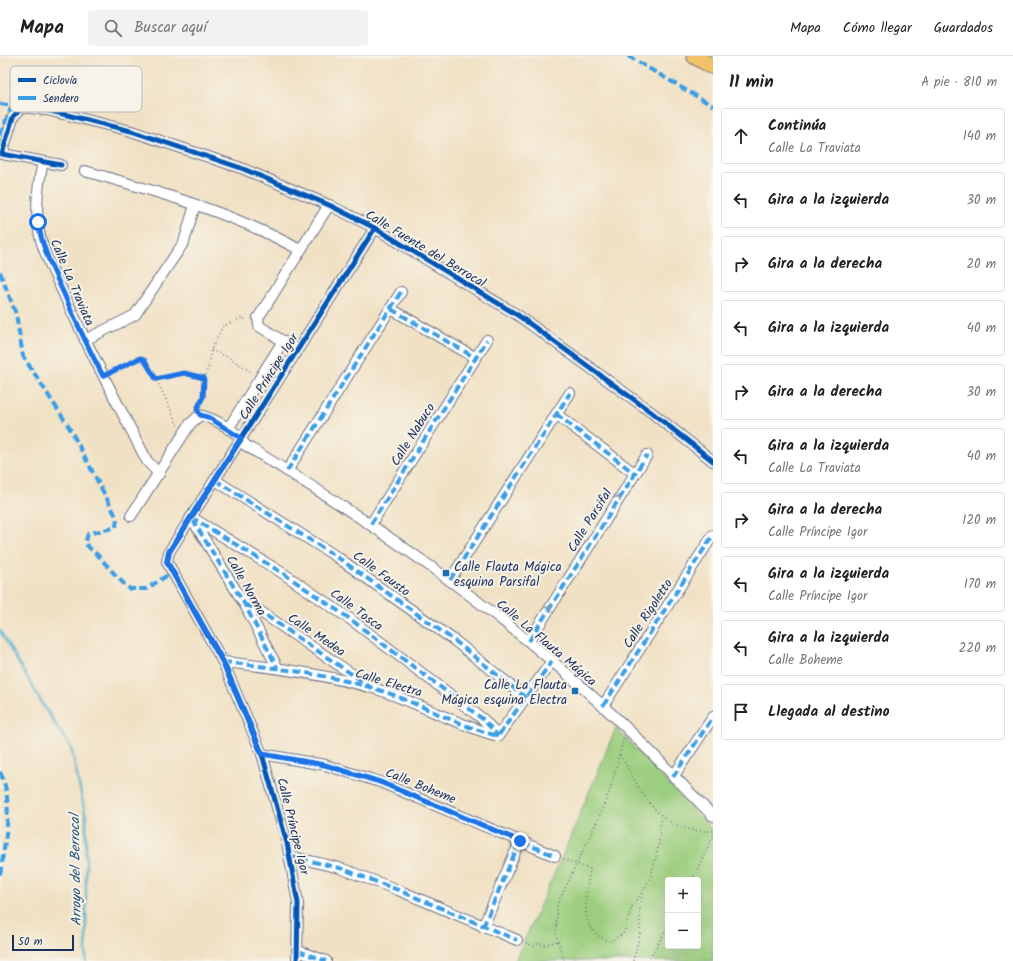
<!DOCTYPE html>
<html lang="es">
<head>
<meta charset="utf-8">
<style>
  :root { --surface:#fff; --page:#f2f2f2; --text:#222; --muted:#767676; --line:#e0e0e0 }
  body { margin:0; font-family:Kalam,sans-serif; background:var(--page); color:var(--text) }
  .controls { position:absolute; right:12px; bottom:12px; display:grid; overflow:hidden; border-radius:4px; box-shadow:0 4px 16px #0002 }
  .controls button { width:36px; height:36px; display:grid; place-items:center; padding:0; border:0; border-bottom:1px solid var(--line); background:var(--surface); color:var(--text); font:20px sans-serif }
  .scale { position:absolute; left:12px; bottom:10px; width:62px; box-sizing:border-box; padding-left:4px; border:2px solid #1b2f5e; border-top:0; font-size:11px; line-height:14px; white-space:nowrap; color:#1b2f5e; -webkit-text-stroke:3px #f7f3e8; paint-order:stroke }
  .stop { position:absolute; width:12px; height:12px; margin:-9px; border:3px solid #1a73e8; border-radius:50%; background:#fff }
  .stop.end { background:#1a73e8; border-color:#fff; box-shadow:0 1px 4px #0008 }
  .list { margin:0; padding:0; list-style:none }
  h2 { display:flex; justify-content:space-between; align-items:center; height:52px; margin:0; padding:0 16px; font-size:17px }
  h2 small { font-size:13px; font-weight:400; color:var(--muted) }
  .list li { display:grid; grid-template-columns:26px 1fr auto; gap:12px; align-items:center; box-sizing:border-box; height:56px; margin:0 8px 8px; padding:0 8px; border:1px solid var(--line); border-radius:4px }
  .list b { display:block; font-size:15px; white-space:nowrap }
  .list p { margin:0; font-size:13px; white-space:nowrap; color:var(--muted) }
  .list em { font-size:13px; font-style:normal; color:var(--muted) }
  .icon { flex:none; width:22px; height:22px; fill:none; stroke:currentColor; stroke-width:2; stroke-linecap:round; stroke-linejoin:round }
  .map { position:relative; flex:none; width:713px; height:905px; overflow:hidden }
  header { display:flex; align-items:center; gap:24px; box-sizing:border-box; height:56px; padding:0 20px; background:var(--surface); border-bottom:1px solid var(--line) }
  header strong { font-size:19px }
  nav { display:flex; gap:22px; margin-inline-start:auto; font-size:14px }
  .search { width:280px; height:36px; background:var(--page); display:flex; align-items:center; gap:10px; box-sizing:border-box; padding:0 14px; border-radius:4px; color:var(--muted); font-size:15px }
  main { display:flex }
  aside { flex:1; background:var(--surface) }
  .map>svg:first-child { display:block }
  .green { fill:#9bce7e; stroke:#5b7e6e; fill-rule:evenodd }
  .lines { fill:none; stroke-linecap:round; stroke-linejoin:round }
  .stream { stroke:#4baeca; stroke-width:2.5 }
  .minor-casing { stroke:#666d82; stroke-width:12 }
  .highway-casing { stroke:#666d82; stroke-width:17 }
  .path { stroke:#666d82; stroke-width:1.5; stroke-dasharray:1 3; stroke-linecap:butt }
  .minor { stroke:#fff; stroke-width:10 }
  .highway { stroke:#f2c26a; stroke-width:15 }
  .quiet { stroke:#3b9de6; stroke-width:4; stroke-dasharray:8 4; stroke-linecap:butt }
  .cycleway-casing { stroke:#f7f3e8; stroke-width:8 }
  .cycleway { stroke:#0057b8; stroke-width:5 }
  .oneway { stroke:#8d97ae }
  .route { stroke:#1a73e8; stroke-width:5 }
  .poi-dot { fill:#1f6fb2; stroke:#f7f3e8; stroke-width:1.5 }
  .labels { text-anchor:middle; stroke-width:4; stroke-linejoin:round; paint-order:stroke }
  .street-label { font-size:13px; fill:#1b2f5e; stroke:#f7f3e8 }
  .poi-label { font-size:13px; fill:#1b2f5e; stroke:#f7f3e8; text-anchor:start }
  .water-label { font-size:14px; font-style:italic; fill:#29557e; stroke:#f7f3e8 }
  .key { fill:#f7f3e8; stroke:#b5b8bf; stroke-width:1 }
  .key-label { font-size:11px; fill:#1b2f5e }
</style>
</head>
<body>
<header>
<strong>Mapa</strong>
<div class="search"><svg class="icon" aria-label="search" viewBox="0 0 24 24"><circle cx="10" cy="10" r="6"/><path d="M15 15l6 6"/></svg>Buscar aquí</div>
<nav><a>Mapa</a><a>Cómo llegar</a><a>Guardados</a></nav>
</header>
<main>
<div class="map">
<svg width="713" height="905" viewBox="0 0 713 905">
  <rect width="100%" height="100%" fill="#f7f3e8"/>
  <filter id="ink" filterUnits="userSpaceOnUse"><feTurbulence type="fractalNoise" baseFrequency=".025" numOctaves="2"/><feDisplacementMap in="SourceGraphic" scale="8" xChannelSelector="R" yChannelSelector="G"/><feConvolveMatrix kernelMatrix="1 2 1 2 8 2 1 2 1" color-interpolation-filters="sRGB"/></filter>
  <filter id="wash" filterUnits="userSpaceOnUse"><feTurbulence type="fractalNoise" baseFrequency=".012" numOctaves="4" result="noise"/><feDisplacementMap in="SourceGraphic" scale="16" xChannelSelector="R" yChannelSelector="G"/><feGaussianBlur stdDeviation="0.9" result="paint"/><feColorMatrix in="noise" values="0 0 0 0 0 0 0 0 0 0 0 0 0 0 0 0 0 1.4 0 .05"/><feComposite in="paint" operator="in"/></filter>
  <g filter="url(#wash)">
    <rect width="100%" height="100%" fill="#f1e1c4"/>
    <!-- green -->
    <path class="green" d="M616,672L713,775V905H515L564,796ZM668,824H698V890H668Z"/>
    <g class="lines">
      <!-- stream -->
      <path class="stream" d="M0,575L43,649L71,692L86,761V905"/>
    </g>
  </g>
  <g filter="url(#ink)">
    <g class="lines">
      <!-- minor casing -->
      <g class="minor-casing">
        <g id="minor">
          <path d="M43,106C37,132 34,158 41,184C47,205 58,225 67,245C92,300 120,352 147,405L159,418"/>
          <path d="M61,109L2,98L13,61L22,51L47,54L131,75L241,112L329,149L375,172L519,260L651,356L713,405"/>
          <path d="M85,115C158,136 234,157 300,194"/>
          <path d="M391,253L476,302"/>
          <path d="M85,284L135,259L184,186L195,149"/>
          <path d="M297,294L259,270L258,262L329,149"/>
          <path d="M556,358L634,417"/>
          <path d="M228,373L283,285"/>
          <path d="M287,415L401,236"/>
          <path d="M215,424L337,501L455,585L526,642"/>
          <path d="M131,460L190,368L200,359C215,363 238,375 245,389C372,466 495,550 604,651C642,685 677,724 713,760"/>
          <path d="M191,461L284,518L350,563L484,664L498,680"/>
          <path d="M192,463L245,549L277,611"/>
          <path d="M371,468L487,284"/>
          <path d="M450,524L570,337"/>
          <path d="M245,549L255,552L368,629"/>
          <path d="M529,585L647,399"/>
          <path d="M223,606C273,611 324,618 373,632C416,645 455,669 498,680L552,605"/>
          <path d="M603,650L713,479"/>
          <path d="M262,698L325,709L380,726L555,800"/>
          <path d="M673,721L713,661"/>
          <path d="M289,800L340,812L398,834L517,884"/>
          <path d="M483,871L520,785"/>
          <path d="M298,895L326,905"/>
          <path d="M297,905L298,847L287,787L262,698L223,606L167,506L169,496L375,172"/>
        </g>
      </g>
      <!-- highway casing -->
      <g class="highway-casing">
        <path id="highway" d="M694,0L713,11"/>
      </g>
      <!-- path -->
      <g class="path">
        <path d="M211,294L228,301L253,317"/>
        <path d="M112,316L140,302C154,311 170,354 178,370"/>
        <path d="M156,323L184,317L204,322"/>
        <path d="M199,350L203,341L204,322L209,310L211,294L223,270L242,262L248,264"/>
        <path d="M620,699C644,739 658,778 713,775"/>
        <path d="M563,803L590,813C586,840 576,877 611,885L623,878L633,848L643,835"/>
        <path d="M692,824L713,780"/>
        <path d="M526,887L534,890L539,887L545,889L558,885"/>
        <path d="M564,905L556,879L557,849L600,759L611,731L624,681"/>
        <path d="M633,905L640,878V853L643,835L651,820L659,788L661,761"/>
        <path d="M648,905L668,871"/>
      </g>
      <!-- minor -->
      <use href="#minor" class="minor"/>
      <!-- highway -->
      <use href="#highway" class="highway"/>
      <!-- quiet -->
      <g class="quiet">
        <path d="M628,0L713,50"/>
        <path d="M0,48L16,50"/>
        <path d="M0,79L12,50"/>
        <path d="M0,216L16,258L23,300L69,371L117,462L116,471L88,478L85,487C91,495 98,498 103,505C112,515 119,524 130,533H146L171,517"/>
        <path d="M391,253L476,302"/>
        <path d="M556,358L634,417"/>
        <path d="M287,415L401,236"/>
        <path d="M215,424L337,501L455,585L526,642"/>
        <path d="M191,461L284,518L350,563L484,664L498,680"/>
        <path d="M192,463L245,549L277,611"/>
        <path d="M371,468L487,284"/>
        <path d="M450,524L570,337"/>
        <path d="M245,549L255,552L369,630"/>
        <path d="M529,585L647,399"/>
        <path d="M223,606C273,611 324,618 373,632C416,645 455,669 498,680L552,605"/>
        <path d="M603,650L713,479"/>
        <path d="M262,698L325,709L380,726L555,800"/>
        <path d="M0,716C15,746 4,787 0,820"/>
        <path d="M673,721L713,661"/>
        <path d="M289,800L340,812L398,834L517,884"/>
        <path d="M483,871L520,785"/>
        <path d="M298,895L326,905"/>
      </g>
      <!-- cycleway casing -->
      <g class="cycleway-casing">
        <g id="cycleway">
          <path d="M61,109L2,98L13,61L22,51L47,54L131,75L241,112L329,149L375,172L519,260L651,356L713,405"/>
          <path d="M297,905L298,847L287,787L262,698L223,606L167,506L169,496L375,172"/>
        </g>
      </g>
      <!-- cycleway -->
      <use href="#cycleway" class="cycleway"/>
    </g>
    <!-- one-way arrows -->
    <defs><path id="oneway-chevron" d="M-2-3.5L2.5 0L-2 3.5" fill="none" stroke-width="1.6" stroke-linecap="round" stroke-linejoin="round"/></defs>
    <g class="oneway">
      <use href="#oneway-chevron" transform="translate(618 442) rotate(-58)"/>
      <use href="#oneway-chevron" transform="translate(549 552) rotate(-58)"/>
    </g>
  </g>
  <g class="lines" filter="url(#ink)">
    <!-- route -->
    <path class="route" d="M38,166C42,192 53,214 64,238C76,266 89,293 103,320L140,302L145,305L156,323L184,317L204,322L203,341L197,353L200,359L208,361L241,382L169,496L167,506L223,606L262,698L325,709L380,726L520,785"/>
  </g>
  <!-- markers -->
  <g class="poi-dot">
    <rect x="442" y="513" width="8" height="8" rx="2"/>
    <rect x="571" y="631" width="8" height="8" rx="2"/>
  </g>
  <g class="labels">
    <!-- street labels -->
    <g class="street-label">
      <text transform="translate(426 192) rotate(31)" y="5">Calle Fuente del Berrocal</text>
      <text transform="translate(73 226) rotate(67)" y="5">Calle La Traviata</text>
      <text transform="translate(268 320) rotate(-58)" y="5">Calle Príncipe Igor</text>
      <text transform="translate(412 378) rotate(-58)" y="5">Calle Nabuco</text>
      <text transform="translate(589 464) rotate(-58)" y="5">Calle Parsifal</text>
      <text transform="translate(382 517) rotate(36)" y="5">Calle Fausto</text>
      <text transform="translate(247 529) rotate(60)" y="5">Calle Norma</text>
      <text transform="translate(357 553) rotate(36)" y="5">Calle Tosca</text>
      <text transform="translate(647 557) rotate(-57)" y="5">Calle Rigoletto</text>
      <text transform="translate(317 578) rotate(34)" y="5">Calle Medea</text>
      <text transform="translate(547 586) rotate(40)" y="5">Calle La Flauta Mágica</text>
      <text transform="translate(389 626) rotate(17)" y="5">Calle Electra</text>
      <text transform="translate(421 729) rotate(22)" y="5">Calle Boheme</text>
      <text transform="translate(294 770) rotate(76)" y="5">Calle Príncipe Igor</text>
    </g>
    <!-- poi labels -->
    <g class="poi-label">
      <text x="454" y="515">Calle Flauta Mágica<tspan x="454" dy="15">esquina Parsifal</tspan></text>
      <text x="567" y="633" text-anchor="end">Calle La Flauta<tspan x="567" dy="15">Mágica esquina Electra</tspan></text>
    </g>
    <!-- water labels -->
    <g class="water-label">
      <text transform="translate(75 814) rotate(-91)" y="5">Arroyo del Berrocal</text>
    </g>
  </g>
  <!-- legend -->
  <rect x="10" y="10" width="132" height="46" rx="6" class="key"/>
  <rect x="18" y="22" width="18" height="4" fill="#0057b8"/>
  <rect x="18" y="40" width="18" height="4" fill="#3b9de6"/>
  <g class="key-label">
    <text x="43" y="28">Ciclovía</text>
    <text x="43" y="46">Sendero</text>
  </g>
</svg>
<div class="controls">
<button>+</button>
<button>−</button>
</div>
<div class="scale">50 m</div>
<div class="stop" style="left:38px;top:166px"></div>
<div class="stop end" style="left:520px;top:785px"></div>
</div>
<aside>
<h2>11 min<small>A pie · 810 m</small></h2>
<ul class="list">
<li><svg class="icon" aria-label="ahead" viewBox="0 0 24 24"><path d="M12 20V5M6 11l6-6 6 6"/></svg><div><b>Continúa</b><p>Calle La Traviata</p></div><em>140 m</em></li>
<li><svg class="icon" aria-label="left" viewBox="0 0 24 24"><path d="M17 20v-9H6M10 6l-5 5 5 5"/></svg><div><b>Gira a la izquierda</b></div><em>30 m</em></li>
<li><svg class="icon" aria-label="right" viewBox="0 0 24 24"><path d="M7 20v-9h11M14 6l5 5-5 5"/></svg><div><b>Gira a la derecha</b></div><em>20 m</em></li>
<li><svg class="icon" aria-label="left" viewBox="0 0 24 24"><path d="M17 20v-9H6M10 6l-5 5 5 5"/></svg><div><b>Gira a la izquierda</b></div><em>40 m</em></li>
<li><svg class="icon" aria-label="right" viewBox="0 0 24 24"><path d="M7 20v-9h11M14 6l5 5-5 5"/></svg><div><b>Gira a la derecha</b></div><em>30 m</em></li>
<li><svg class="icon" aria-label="left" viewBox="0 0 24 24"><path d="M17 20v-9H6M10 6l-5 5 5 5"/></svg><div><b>Gira a la izquierda</b><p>Calle La Traviata</p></div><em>40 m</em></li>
<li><svg class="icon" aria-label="right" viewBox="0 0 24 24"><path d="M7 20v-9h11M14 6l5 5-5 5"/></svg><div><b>Gira a la derecha</b><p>Calle Príncipe Igor</p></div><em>120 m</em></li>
<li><svg class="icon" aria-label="left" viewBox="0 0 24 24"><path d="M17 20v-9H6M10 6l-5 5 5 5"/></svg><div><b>Gira a la izquierda</b><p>Calle Príncipe Igor</p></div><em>170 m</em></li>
<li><svg class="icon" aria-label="left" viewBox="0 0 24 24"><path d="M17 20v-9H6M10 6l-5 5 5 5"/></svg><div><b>Gira a la izquierda</b><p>Calle Boheme</p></div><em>220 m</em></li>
<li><svg class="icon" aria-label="arrive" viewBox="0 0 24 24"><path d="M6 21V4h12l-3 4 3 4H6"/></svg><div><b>Llegada al destino</b></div></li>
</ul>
</aside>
</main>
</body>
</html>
